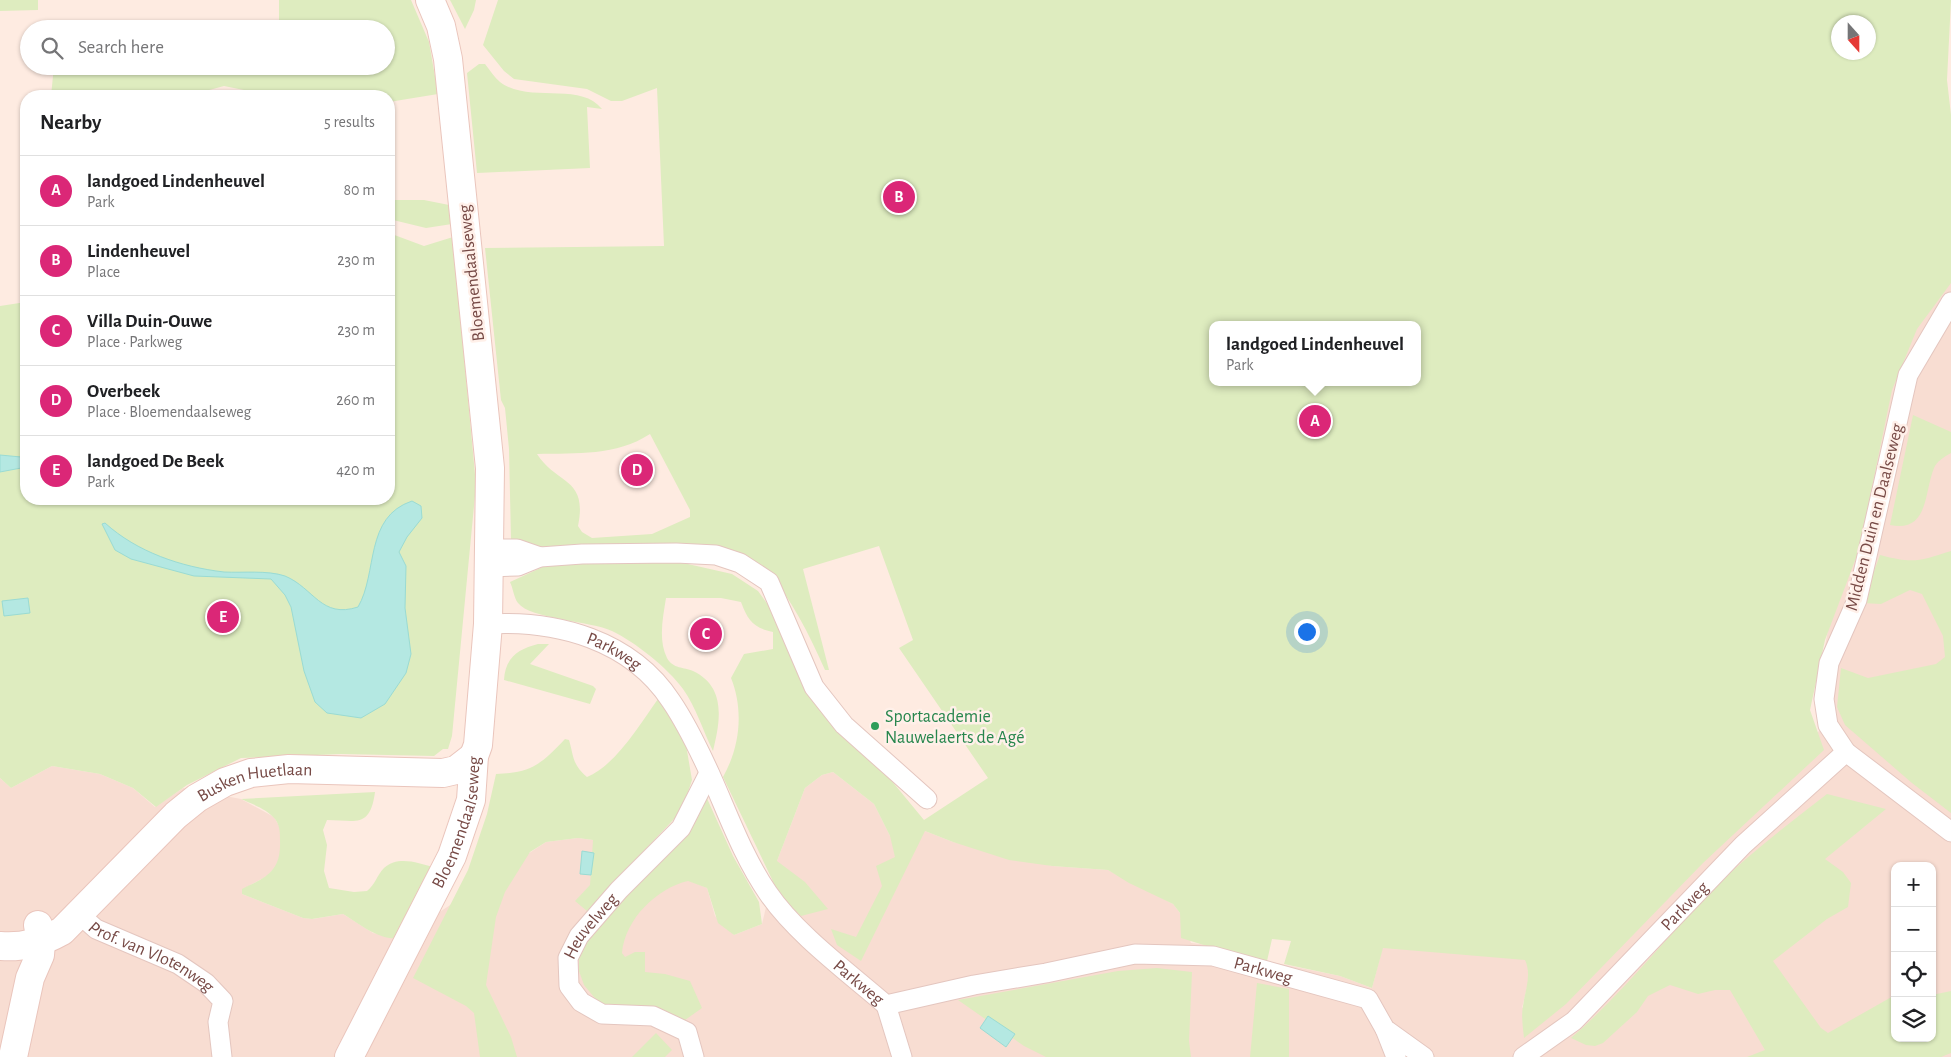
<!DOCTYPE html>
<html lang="en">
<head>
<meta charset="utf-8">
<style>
  :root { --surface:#fff; --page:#f6f6f6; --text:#202124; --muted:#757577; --line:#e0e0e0; --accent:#db2777 }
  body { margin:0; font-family:"Alegreya Sans",sans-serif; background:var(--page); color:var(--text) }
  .controls { position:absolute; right:15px; bottom:15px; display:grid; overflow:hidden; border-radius:10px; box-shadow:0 1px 4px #0004 }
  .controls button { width:45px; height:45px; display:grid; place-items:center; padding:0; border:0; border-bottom:1px solid var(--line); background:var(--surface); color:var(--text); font:25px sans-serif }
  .compass { position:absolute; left:1831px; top:15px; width:45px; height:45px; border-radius:50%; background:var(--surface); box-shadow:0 1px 4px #0004; rotate:159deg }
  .you { position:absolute; left:1306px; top:631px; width:18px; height:18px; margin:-12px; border:4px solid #fff; border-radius:50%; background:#1a73e8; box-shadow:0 0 0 8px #1a73e833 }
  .badge { display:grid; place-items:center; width:32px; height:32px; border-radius:50%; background:var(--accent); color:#fff; font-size:16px; font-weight:700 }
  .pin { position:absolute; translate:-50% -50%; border:2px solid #fff; box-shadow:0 1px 5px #0006 }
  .popup { position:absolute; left:1209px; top:321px; width:212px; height:65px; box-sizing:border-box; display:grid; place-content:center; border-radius:10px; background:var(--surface); filter:drop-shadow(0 1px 4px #0005); font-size:16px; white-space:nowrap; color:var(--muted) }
  .popup b { font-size:19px; color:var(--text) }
  .popup::after { content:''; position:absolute; left:50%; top:100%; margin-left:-10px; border:10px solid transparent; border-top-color:var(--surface) }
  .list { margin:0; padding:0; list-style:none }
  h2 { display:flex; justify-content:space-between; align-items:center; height:65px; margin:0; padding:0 20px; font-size:21px }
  h2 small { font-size:16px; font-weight:400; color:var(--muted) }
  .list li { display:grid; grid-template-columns:32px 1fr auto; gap:15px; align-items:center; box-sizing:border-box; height:70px; padding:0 20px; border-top:1px solid var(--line) }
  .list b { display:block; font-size:19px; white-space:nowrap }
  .list p { margin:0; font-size:16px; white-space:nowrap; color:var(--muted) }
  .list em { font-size:16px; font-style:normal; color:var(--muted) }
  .icon { flex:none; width:28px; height:28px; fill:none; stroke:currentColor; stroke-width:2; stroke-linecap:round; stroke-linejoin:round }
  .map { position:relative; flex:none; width:1951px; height:1057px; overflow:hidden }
  .search { position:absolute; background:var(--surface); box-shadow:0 1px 4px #0004; left:20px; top:20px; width:375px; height:55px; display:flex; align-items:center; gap:12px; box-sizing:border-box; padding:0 18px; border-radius:28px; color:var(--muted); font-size:19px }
  .panel { position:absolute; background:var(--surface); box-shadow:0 1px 4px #0004; left:20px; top:90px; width:375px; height:415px; border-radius:20px }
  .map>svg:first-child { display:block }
  .residential { fill:#f8ddd2; fill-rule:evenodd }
  .green { fill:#deecbf; fill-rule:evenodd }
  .water { fill:#b4e8e2; stroke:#9adbd3 }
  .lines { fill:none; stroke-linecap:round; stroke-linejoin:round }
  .street-casing { stroke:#e4c6bf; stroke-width:21 }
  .secondary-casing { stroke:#eac5bc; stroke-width:30 }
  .street { stroke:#fff; stroke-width:19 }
  .secondary { stroke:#fff; stroke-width:28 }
  .leisure-dot { fill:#2e9e5b; stroke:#fff0e9; stroke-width:2 }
  .labels { text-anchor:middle; stroke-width:5; stroke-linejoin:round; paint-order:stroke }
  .street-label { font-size:18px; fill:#774a46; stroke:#fff0e9 }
  .leisure-label { font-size:18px; fill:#27864d; stroke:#fff0e9; text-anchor:start }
</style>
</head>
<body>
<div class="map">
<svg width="1951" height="1057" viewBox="0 0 1951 1057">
  <rect width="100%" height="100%" fill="#feebe1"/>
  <!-- residential -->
  <path class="residential" d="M1951,264V1057H0V778L11,788L52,766L100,774L133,788L155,807L183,788L241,799L274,817L280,828L281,853L277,865L269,875L243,889L242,894L303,918L313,919L343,914L373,933L400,938L546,842L578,838L593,840L707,888L715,916L734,935L762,924L777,861L805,788L822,775L833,772L874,804L890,836L925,831L953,842L1052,866L1108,870L1173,904L1180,913L1191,943L1209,945L1236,955L1340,976L1372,988L1383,946L1521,949L1529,967L1528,983L1522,1008L1676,875L1826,724L1816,697L1828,630L1888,390L1939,277ZM1895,866H1932V1038H1895Z"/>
  <!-- green -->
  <g class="green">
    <path d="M0,0H38V10L0,11Z"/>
    <path d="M279,0H411L429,42L438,94L389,102V96H256L244,90L224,86L187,96H51L54,66H386V29H279Z"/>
    <path d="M450,0H476L474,10L465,29Z"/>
    <path d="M498,0H1951L1947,80L1951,115V283L1917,329L1892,390L1859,550L1825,640L1810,710L1824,750L1703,863L1566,1004L1524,1038C1523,1028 1521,1016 1523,1006C1525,990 1532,975 1525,960L1383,948L1372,988L1340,976L1284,964L1291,941L1272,939L1267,961L1236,955L1181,938L1180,913L1173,904L1129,883L1108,870L1052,866L1009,860L953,842L925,831L861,961L837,945L831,929L856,937L882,886L876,866L895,857L890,836L874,804L833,772L822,775L805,788L777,861L805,882L828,909L801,916L780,896L723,777C740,747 744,710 731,678L744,654L773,649V632C754,628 748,621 741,602L721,598H666C663,617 658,640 667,658C673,669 684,667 693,671C727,687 720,722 713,751C703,731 696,707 683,689C668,668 635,642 612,631C591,621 530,619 518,603C514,598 513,588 510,582L560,559L679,562L732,574L758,591L771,609L810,682L924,820L988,778L899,648L913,640L879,546L803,569L829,670H825C809,634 791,597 764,568L551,549L517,544L511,540L509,449L505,408L501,400L485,248L664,246L657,88L622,101H611L587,89L514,79L504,71L483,45ZM1838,22H1868V52H1838ZM1212,325H1418V382H1212ZM650,434L690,510V517L652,534L592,538L582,532L578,526C588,477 557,485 537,454C577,453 616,456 650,434Z"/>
    <path d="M479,64H485C490,70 494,77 500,82C529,104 580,81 602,109L587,107L590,168L477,173L467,73Z"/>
    <path d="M389,200H424L449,205L452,224L426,228L389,219Z"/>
    <path d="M389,233L424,246L453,237L476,485L452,736L448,749H443L434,756L341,754L241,758L187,785L156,807L133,788L100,774L52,766L11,788L0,778V306L26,302V499H389Z"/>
    <path d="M1913,415L1951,432V453C1944,457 1937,461 1934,468C1924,492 1929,533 1890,525Z"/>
    <path d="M1951,551V813L1912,783L1845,725L1837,707L1841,668L1868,678L1936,664L1945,657L1943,636L1922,594L1910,590L1881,604L1862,603L1880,555C1914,564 1919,561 1951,551Z"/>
    <path d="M538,644H549L530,664L593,686L596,689L590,704L504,680C505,658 518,649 538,644Z"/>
    <path d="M658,699L685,739L692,780L687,795L675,818L587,911L575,901L590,885L593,840L578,838L546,842L530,852L505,892L496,917L486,985L511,1037L517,1057H480L474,1013L466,1006L413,978L468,870L487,814L496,774C532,773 541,764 565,739L569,740C574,757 572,764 587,777C616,765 640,724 658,699Z"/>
    <path d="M375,792C370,829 356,820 327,820L323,830L327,845L324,871L329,888L354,892L367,891C375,885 377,875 384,868C398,855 418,863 434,867L400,938C379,941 360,924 343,914L312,919L303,918L242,894V889C267,877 281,871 280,841C280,832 280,826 275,819C267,809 252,804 241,799Z"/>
    <path d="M705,794L733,856L759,902L762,924L734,935L718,923L707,888L688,881C657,888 625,919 622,953L625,957L635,952H645V972L665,974L690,981L702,1008L678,1025L605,1008L594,997L584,985L579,971V958L590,932Z"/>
    <path d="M1827,794L1886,809L1825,859L1843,872L1851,883L1848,907L1827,919L1773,961L1821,1028L1828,1033L1895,995V1038H1932V995L1951,991V1053L1941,1057H1747L1765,1050L1730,990H1715L1698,994L1670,985L1648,996L1637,1012L1603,1043L1595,1046L1586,1045L1571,1038C1622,994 1664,940 1710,892C1746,856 1787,825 1827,794Z"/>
    <path d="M1157,968L1192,972L1189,1041L1191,1057H1046L1024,1046L958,1000L1118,971Z"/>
    <path d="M1257,983L1289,989V1057H1250Z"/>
    <path d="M656,1033L672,1050L665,1057H632Z"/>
  </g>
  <!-- water -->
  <g class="water">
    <path d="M0,455L21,457V468L0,472Z"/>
    <path d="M412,501L421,506L422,518L407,537L399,552L406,566L405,608L411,654L406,673L385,704L361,718L327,713L315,702L304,671L291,607L285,595L271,579L194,576L131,559L115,550L102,524L105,523C137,552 181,567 224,572C243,573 267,570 285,576C314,588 321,619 358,607C378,573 364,517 412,501Z"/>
    <path d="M28,598L30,613L4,616L2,601Z"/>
    <path d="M582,851L594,853L591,875L580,874Z"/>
    <path d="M988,1016L1015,1034L1006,1047L980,1028Z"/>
  </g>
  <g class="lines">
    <!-- street casing -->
    <g class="street-casing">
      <g id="street">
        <path d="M1951,302L1908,375L1857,600L1829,663L1824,699L1828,725L1846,752L1951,832"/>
        <path d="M490,549H517L540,557"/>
        <path d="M490,567L518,566L540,557L582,554L676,553L716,555L740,563L769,582L814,687L844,725L927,799"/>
        <path id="s1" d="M488,624C557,620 631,640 671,701C686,723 699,750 710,774C728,814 743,857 768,893C796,934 848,972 886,1005L974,985L1046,973L1135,954L1213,956L1368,999L1385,1029L1424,1057"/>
        <path id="s2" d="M79,914L96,929L178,964L206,983L223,1001L218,1022L222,1057"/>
        <path d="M886,1005L902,1057"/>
        <path d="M1385,1029L1396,1057"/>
        <path id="s3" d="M694,1057L687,1032L653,1016L602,1014L581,1002L569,986L568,958L579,936L619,890L681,828L709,773"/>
        <path id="s4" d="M1523,1057L1574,1021L1743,845L1846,752"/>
      </g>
    </g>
    <!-- secondary casing -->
    <g class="secondary-casing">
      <g id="secondary">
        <path id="s5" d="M0,946C24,948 42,942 62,931L176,815L197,798L225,782L251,773L289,769L443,773L456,770L474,756"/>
        <path d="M13,1057L30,978L40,955L41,942L38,925"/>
        <path id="s6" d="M349,1057L452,856L471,800L474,756L478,745L488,624L490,468L448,59L441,26L430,0"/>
      </g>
    </g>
    <!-- street -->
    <use href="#street" class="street"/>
    <!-- secondary -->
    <use href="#secondary" class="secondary"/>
  </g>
  <!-- markers -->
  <circle class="leisure-dot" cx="875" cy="726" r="5"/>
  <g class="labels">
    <!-- street labels -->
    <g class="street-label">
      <text transform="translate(471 273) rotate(-96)" y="6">Bloemendaalseweg</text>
      <text transform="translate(1874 517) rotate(-76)" y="6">Midden Duin en Daalseweg</text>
      <text dy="6" stroke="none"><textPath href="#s1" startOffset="131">Parkweg</textPath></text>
      <text dy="6" stroke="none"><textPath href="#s5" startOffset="316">Busken Huetlaan</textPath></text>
      <text dy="6" stroke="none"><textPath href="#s6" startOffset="260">Bloemendaalseweg</textPath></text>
      <text dy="6" stroke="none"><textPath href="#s4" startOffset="222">Parkweg</textPath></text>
      <text dy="6" stroke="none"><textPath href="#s3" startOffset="226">Heuvelweg</textPath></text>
      <text dy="6" stroke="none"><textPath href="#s2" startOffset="85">Prof. van Vlotenweg</textPath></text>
      <text dy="6" stroke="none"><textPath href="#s1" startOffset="971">Parkweg</textPath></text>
      <text dy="6" stroke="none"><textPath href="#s1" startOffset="551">Parkweg</textPath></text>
    </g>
    <!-- leisure labels -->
    <g class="leisure-label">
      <text x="885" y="722">Sportacademie<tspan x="885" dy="21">Nauwelaerts de Agé</tspan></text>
    </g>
  </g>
</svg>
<div class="controls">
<button>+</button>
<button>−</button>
<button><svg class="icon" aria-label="locate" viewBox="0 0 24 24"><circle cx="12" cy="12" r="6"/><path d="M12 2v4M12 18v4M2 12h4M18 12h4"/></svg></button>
<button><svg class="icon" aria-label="layers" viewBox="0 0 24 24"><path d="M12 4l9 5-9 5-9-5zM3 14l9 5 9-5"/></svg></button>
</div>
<svg class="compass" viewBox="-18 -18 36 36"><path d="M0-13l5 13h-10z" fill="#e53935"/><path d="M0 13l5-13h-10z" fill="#757577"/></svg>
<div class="you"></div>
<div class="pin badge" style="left:1315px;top:421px">A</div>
<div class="popup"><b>landgoed Lindenheuvel</b>Park</div>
<div class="pin badge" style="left:899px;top:197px">B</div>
<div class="pin badge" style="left:706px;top:634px">C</div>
<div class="pin badge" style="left:637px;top:470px">D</div>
<div class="pin badge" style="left:223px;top:617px">E</div>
<div class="search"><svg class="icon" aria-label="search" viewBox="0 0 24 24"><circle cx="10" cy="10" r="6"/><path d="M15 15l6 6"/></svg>Search here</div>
<section class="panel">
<h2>Nearby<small>5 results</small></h2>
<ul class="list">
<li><span class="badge">A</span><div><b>landgoed Lindenheuvel</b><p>Park</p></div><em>80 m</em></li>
<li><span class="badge">B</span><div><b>Lindenheuvel</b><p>Place</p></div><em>230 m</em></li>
<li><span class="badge">C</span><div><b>Villa Duin-Ouwe</b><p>Place · Parkweg</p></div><em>230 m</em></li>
<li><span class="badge">D</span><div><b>Overbeek</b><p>Place · Bloemendaalseweg</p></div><em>260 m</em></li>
<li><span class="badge">E</span><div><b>landgoed De Beek</b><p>Park</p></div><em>420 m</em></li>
</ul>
</section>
</div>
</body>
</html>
